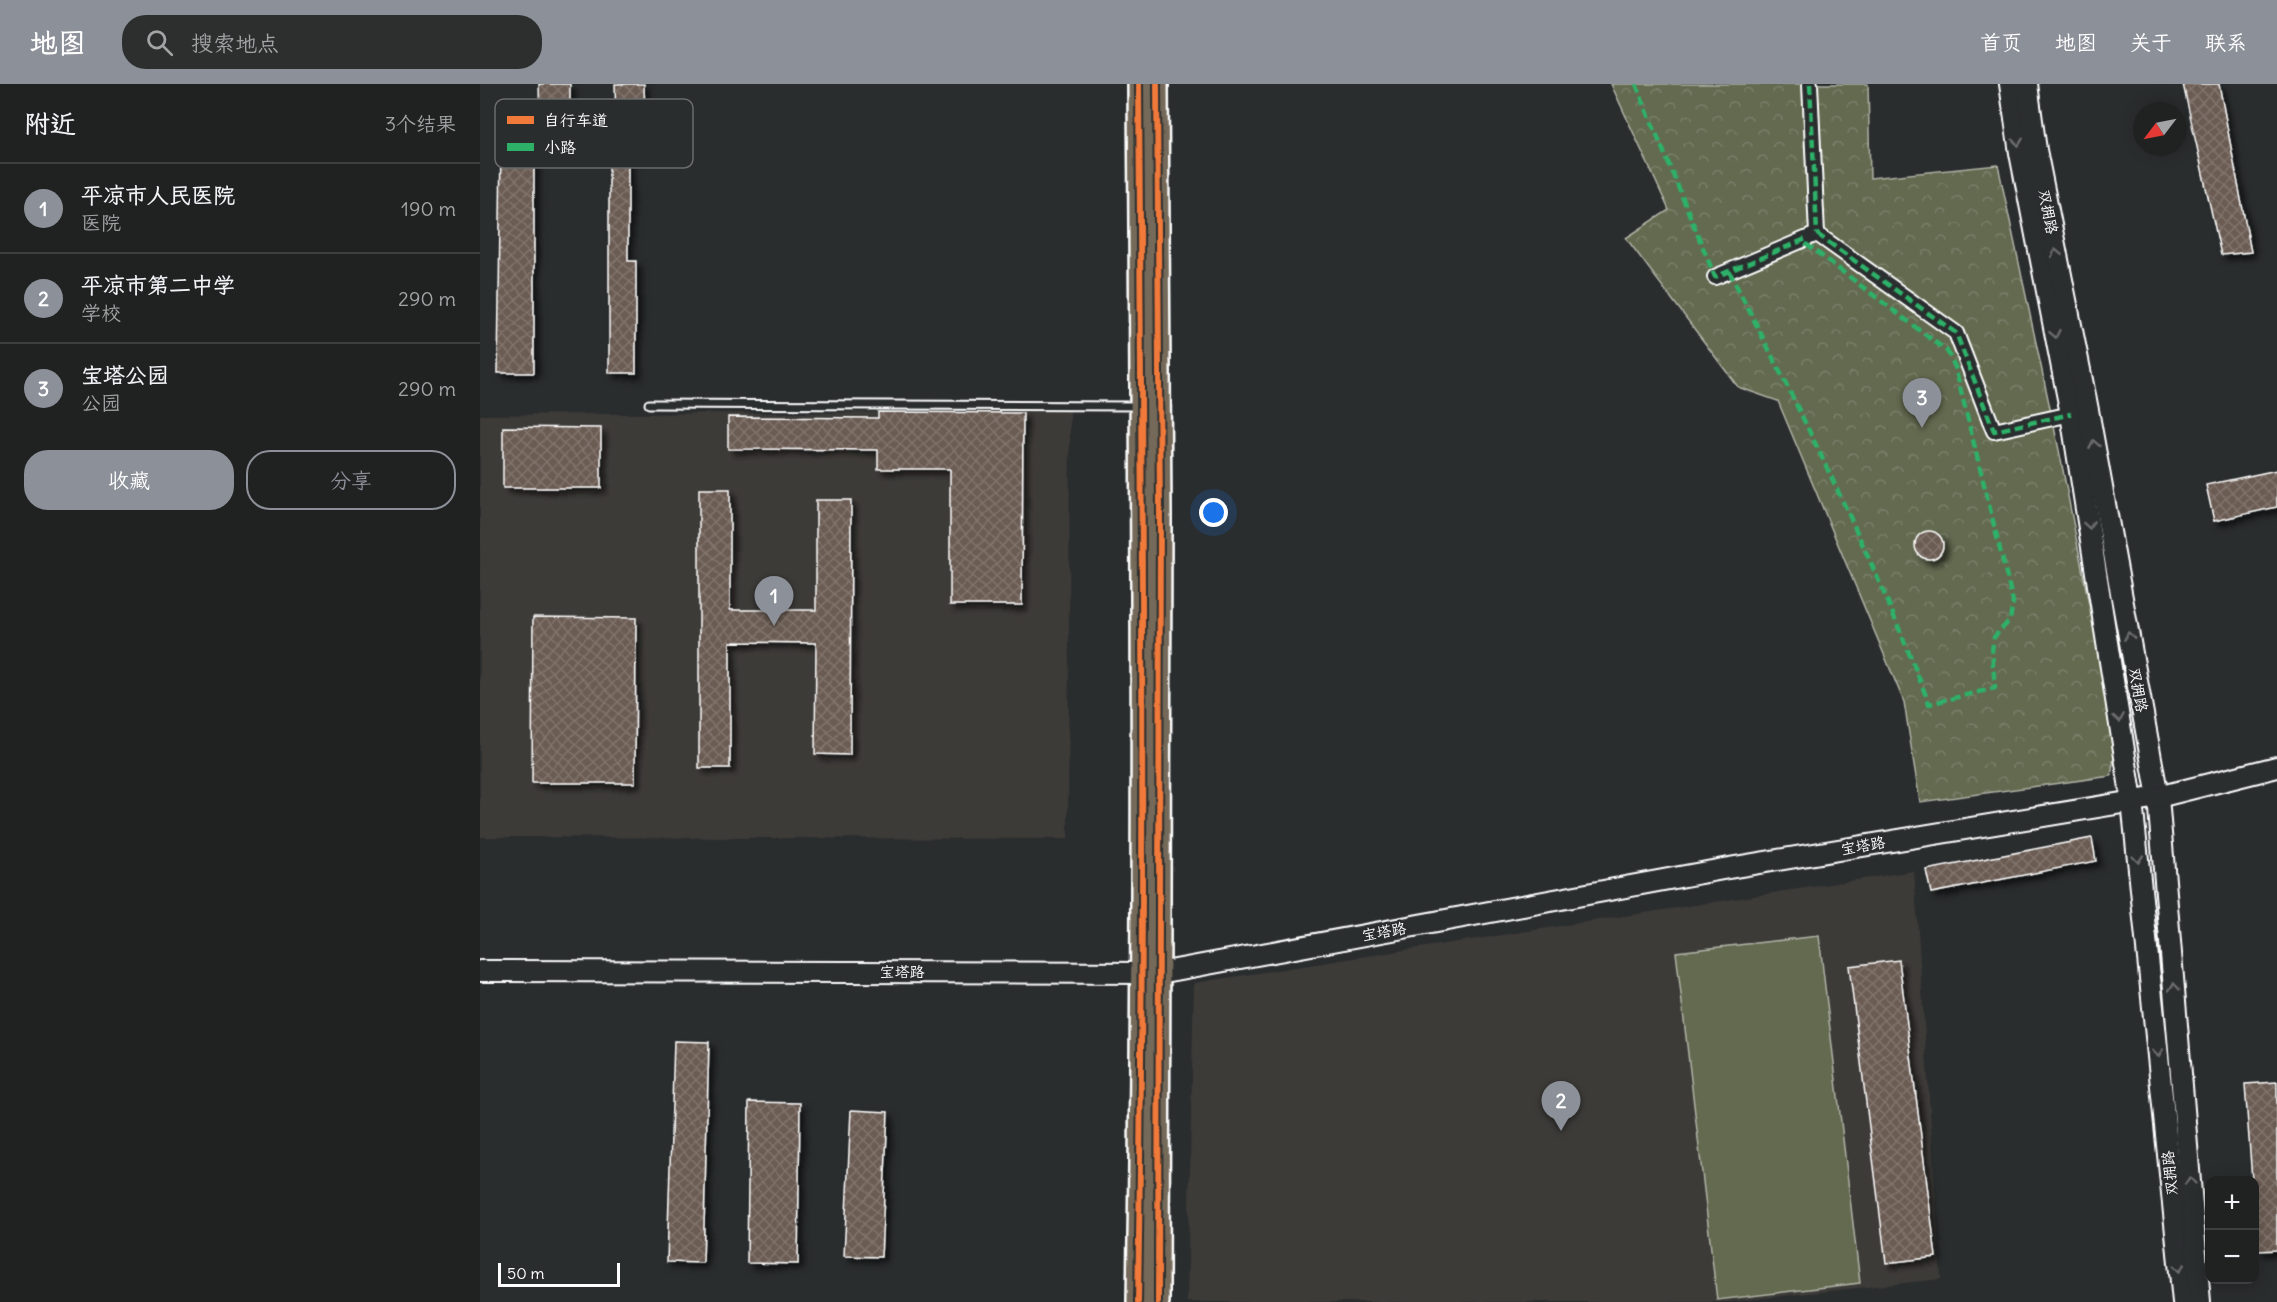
<!DOCTYPE html>
<html lang="zh">
<head>
<meta charset="utf-8">
<style>
  :root { --surface:#202222; --page:#2d2f2f; --text:#f1f3f6; --muted:#a2a4a5; --line:#3d3f40; --accent:#8c9099 }
  body { margin:0; font-family:Delius,"LXGW WenKai TC",sans-serif; background:var(--page); color:var(--text) }
  .controls { position:absolute; right:18px; bottom:18px; display:grid; overflow:hidden; border-radius:12px; box-shadow:0 3px 15px #0003 }
  .controls button { width:54px; height:54px; display:grid; place-items:center; padding:0; border:0; border-bottom:2px solid var(--line); background:var(--surface); color:var(--text); font:30px sans-serif }
  .compass { position:absolute; left:1653px; top:18px; width:54px; height:54px; border-radius:50%; background:var(--surface); box-shadow:0 3px 15px #0003; rotate:238deg }
  .scale { position:absolute; left:18px; bottom:15px; width:122px; box-sizing:border-box; padding-left:6px; border:3px solid #fff; border-top:0; font-size:16px; line-height:21px; white-space:nowrap; color:#fff; -webkit-text-stroke:4px #2a2d2e; paint-order:stroke }
  .you { position:absolute; left:734px; top:429px; width:21px; height:21px; margin:-15px; border:4px solid #fff; border-radius:50%; background:#1a73e8; box-shadow:0 0 0 9px #1a73e833 }
  .badge { display:grid; place-items:center; width:39px; height:39px; border-radius:50%; background:var(--accent); color:#fff; font-size:20px; font-weight:700 }
  .pin { position:absolute; translate:-50% -50px; filter:drop-shadow(0 2px 3px #0008) }
  .pin::after { content:''; position:absolute; top:32px; width:21px; height:18px; background:inherit; clip-path:polygon(0 0,100% 0,50% 100%) }
  .list { margin:0; padding:0; list-style:none }
  h2 { display:flex; justify-content:space-between; align-items:center; height:78px; margin:0; padding:0 24px; font-size:26px }
  h2 small { font-size:20px; font-weight:400; color:var(--muted) }
  .list li { display:grid; grid-template-columns:39px 1fr auto; gap:18px; align-items:center; box-sizing:border-box; height:90px; padding:0 24px; border-top:2px solid var(--line) }
  .list b { display:block; font-size:22px; white-space:nowrap }
  .list p { margin:0; font-size:20px; white-space:nowrap; color:var(--muted) }
  .list em { font-size:20px; font-style:normal; color:var(--muted) }
  .actions { display:flex; gap:12px; padding:18px 24px }
  .actions a { flex:1; padding:14px 0; border:2px solid var(--accent); border-radius:24px; text-align:center; font-size:21px; color:var(--accent) }
  .actions .main { background:var(--accent); color:#fff }
  .icon { flex:none; width:33px; height:33px; fill:none; stroke:currentColor; stroke-width:2; stroke-linecap:round; stroke-linejoin:round }
  .map { position:relative; flex:none; width:1797px; height:1218px; overflow:hidden }
  header { display:flex; align-items:center; gap:36px; box-sizing:border-box; height:84px; padding:0 30px; background:var(--accent); color:#fff }
  header strong { font-size:28px }
  nav { display:flex; gap:33px; margin-inline-start:auto; font-size:21px }
  .search { width:420px; height:54px; background:var(--page); display:flex; align-items:center; gap:15px; box-sizing:border-box; padding:0 21px; border-radius:24px; color:var(--muted); font-size:22px }
  main { display:flex }
  aside { flex:1; background:var(--surface) }
  .map>svg:first-child { display:block }
  .built { fill:#3e3b39 }
  .park { fill:url(#park-crowns); stroke:#b1b4a8; stroke-width:1.5 }
  .pitch { fill:#636a50; stroke:#b1b4a8; stroke-width:1.5 }
  .building { fill:url(#building-cross-hatch); stroke:#fff; stroke-width:1.5; filter:url(#shadow) }
  .lines { fill:none; stroke-linecap:round; stroke-linejoin:round }
  .lane-casing { stroke:#fff; stroke-width:11 }
  .street-casing { stroke:#fff; stroke-width:18 }
  .secondary-casing { stroke:#fff; stroke-width:24 }
  .primary-casing { stroke:#fff; stroke-width:26 }
  .lane { stroke:#2a2d2e; stroke-width:7 }
  .street { stroke:#2a2d2e; stroke-width:14 }
  .secondary { stroke:#2a2d2e; stroke-width:20 }
  .primary { stroke:#746a5a; stroke-width:21 }
  .quiet { stroke:#2db169; stroke-width:4.5; stroke-dasharray:9 4.5; stroke-linecap:butt }
  .cycleway-casing { stroke:#2a2d2e; stroke-width:10 }
  .cycleway { stroke:#f17a3a; stroke-width:6 }
  .oneway { stroke:#6a6c6d }
  .labels { text-anchor:middle; stroke-width:4.5; stroke-linejoin:round; paint-order:stroke }
  .street-label { font-size:15px; fill:#fff; stroke:#2a2d2e }
  .key { fill:#2a2d2e; stroke:#6a6c6d; stroke-width:1.5 }
  .key-label { font-size:16px; fill:#fff }
</style>
</head>
<body>
<header>
<strong>地图</strong>
<div class="search"><svg class="icon" aria-label="search" viewBox="0 0 24 24"><circle cx="10" cy="10" r="6"/><path d="M15 15l6 6"/></svg>搜索地点</div>
<nav><a>首页</a><a>地图</a><a>关于</a><a>联系</a></nav>
</header>
<main>
<aside>
<h2>附近<small>3个结果</small></h2>
<ul class="list">
<li><span class="badge">1</span><div><b>平凉市人民医院</b><p>医院</p></div><em>190 m</em></li>
<li><span class="badge">2</span><div><b>平凉市第二中学</b><p>学校</p></div><em>290 m</em></li>
<li><span class="badge">3</span><div><b>宝塔公园</b><p>公园</p></div><em>290 m</em></li>
</ul>
<div class="actions"><a class="main">收藏</a><a>分享</a></div>
</aside>
<div class="map">
<svg width="1797" height="1218" viewBox="0 0 1797 1218">
  <defs>
    <pattern id="park-crowns" width="20" height="18" patternUnits="userSpaceOnUse" patternTransform="scale(1.5)"><rect width="20" height="18" fill="#636a50"/><path d="M2 6a3 3 0 1 1 6 0M12 15a3 3 0 1 1 6 0" fill="none" stroke="#7a806a"/></pattern>
    <pattern id="building-cross-hatch" width="8" height="8" patternUnits="userSpaceOnUse" patternTransform="scale(1.5)"><rect width="8" height="8" fill="#6b5b53"/><path d="M0 0l8 8M0 8l8-8" fill="none" stroke="#81746d"/></pattern>
    <filter id="shadow"><feDropShadow dx="5" dy="5" stdDeviation="3" flood-color="#0009"/></filter>
  </defs>
  <rect width="100%" height="100%" fill="#2a2d2e"/>
  <filter id="ink" filterUnits="userSpaceOnUse"><feTurbulence type="fractalNoise" baseFrequency=".0167" numOctaves="2"/><feDisplacementMap in="SourceGraphic" scale="12" xChannelSelector="R" yChannelSelector="G"/><feConvolveMatrix kernelMatrix="1 2 1 2 8 2 1 2 1" color-interpolation-filters="sRGB"/></filter>
  <g filter="url(#ink)">
    <!-- built -->
    <g class="built">
      <path d="M590,327L588,755L0,753V331Z"/>
      <path d="M1434,787L1461,1195L1247,1218H707L714,899Z"/>
    </g>
    <!-- park -->
    <path class="park" d="M1131,0H1388L1390,94L1518,81L1580,371L1627,613L1635,667L1631,692L1440,718L1424,618L1298,317L1258,303L1146,154L1189,126Z"/>
    <!-- pitch -->
    <path class="pitch" d="M1339,852L1380,1199L1237,1216L1196,868Z"/>
    <!-- building -->
    <g class="building">
      <path d="M59,0H90V38L60,39Z"/>
      <path d="M135,0H164L165,37L136,38Z"/>
      <path d="M1703,0H1739L1771,168L1741,171Z"/>
      <path d="M129,46H148V177H156V289H129Z"/>
      <path d="M21,61H54V289H18Z"/>
      <path d="M398,328L543,329L542,521H470V385H398V366L248,365V333L398,334Z"/>
      <path d="M23,343L121,344V404H23Z"/>
      <path d="M1797,386V423L1734,437L1726,401Z"/>
      <path d="M219,405H250V526H336V416H371L370,671L335,670L336,559L250,558V684H219Z"/>
      <circle cx="1449" cy="461" r="14"/>
      <path d="M53,533L156,534L155,699H52Z"/>
      <path d="M1612,754L1616,777L1451,809L1446,786Z"/>
      <path d="M1419,876L1456,1173L1406,1179L1369,882Z"/>
      <path d="M194,957L229,958L223,1179L187,1178Z"/>
      <path d="M1797,998V1166L1778,1167L1774,1096H1772L1765,1000Z"/>
      <path d="M269,1018L320,1019L318,1180L267,1179Z"/>
      <path d="M371,1026L408,1028L401,1173L364,1172Z"/>
    </g>
    <g class="lines">
      <!-- lane casing -->
      <g class="lane-casing">
        <path id="lane" d="M169,320L659,322"/>
      </g>
      <!-- street casing -->
      <g class="street-casing">
        <g id="street">
          <path d="M1330,0L1337,150"/>
          <path d="M1337,150L1476,249L1514,347L1591,330"/>
          <path d="M1235,193L1337,150"/>
        </g>
      </g>
      <!-- secondary casing -->
      <g class="secondary-casing">
        <g id="secondary">
          <path d="M1530,0L1540,69L1591,330L1652,717L1703,1218"/>
          <path d="M1547,0L1556,66L1608,326L1678,713L1720,1218"/>
          <path d="M0,887L679,889L1243,785L1678,713L1797,683"/>
        </g>
      </g>
      <!-- primary casing -->
      <g class="primary-casing">
        <g id="primary">
          <path d="M677,0L680,431L678,1218"/>
          <path d="M658,1218C665,812 662,406 659,0"/>
        </g>
      </g>
      <!-- lane -->
      <use href="#lane" class="lane"/>
      <!-- street -->
      <use href="#street" class="street"/>
      <!-- secondary -->
      <use href="#secondary" class="secondary"/>
      <!-- primary -->
      <use href="#primary" class="primary"/>
      <!-- quiet -->
      <g class="quiet">
        <path d="M1156,0L1235,193L1326,155"/>
        <path d="M1330,0L1337,150"/>
        <path d="M1337,150L1476,249L1514,347L1591,330"/>
        <path d="M1249,187C1321,328 1393,472 1449,620L1515,604L1512,567L1514,553L1530,536L1533,518L1475,283L1467,267L1322,157"/>
      </g>
      <!-- cycleway casing -->
      <g class="cycleway-casing">
        <g id="cycleway">
          <path d="M677,0L680,431L678,1218"/>
          <path d="M658,1218C665,812 662,406 659,0"/>
        </g>
      </g>
      <!-- cycleway -->
      <use href="#cycleway" class="cycleway"/>
    </g>
    <!-- one-way arrows -->
    <defs><path id="oneway-chevron" d="M-2-3.5L2.5 0L-2 3.5" fill="none" stroke-width="1.6" stroke-linecap="round" stroke-linejoin="round" transform="scale(1.5)"/></defs>
    <g class="oneway">
      <use href="#oneway-chevron" transform="translate(1538 58) rotate(82)"/>
      <use href="#oneway-chevron" transform="translate(1576 169) rotate(-101)"/>
      <use href="#oneway-chevron" transform="translate(1575 250) rotate(79)"/>
      <use href="#oneway-chevron" transform="translate(1614 360) rotate(-100)"/>
      <use href="#oneway-chevron" transform="translate(1609 441) rotate(81)"/>
      <use href="#oneway-chevron" transform="translate(1649 552) rotate(-100)"/>
      <use href="#oneway-chevron" transform="translate(1639 634) rotate(81)"/>
      <use href="#oneway-chevron" transform="translate(1658 775) rotate(84)"/>
      <use href="#oneway-chevron" transform="translate(1694 903) rotate(-95)"/>
      <use href="#oneway-chevron" transform="translate(1678 969) rotate(84)"/>
      <use href="#oneway-chevron" transform="translate(1710 1097) rotate(-95)"/>
      <use href="#oneway-chevron" transform="translate(1699 1184) rotate(84)"/>
    </g>
  </g>
  <g class="labels">
    <!-- street labels -->
    <g class="street-label">
      <text transform="translate(1568 128) rotate(79)" y="5">双拥路</text>
      <text transform="translate(1658 606) rotate(80)" y="5">双拥路</text>
      <text transform="translate(1383 762) rotate(-10)" y="5">宝塔路</text>
      <text transform="translate(904 848) rotate(-10)" y="5">宝塔路</text>
      <text x="422" y="893">宝塔路</text>
      <text transform="translate(1690 1089) rotate(-96)" y="5">双拥路</text>
    </g>
  </g>
  <!-- legend -->
  <rect x="15" y="15" width="198" height="69" rx="9" class="key"/>
  <rect x="27" y="32" width="27" height="8" fill="#f17a3a"/>
  <rect x="27" y="59" width="27" height="8" fill="#2db169"/>
  <g class="key-label">
    <text x="64" y="42">自行车道</text>
    <text x="64" y="69">小路</text>
  </g>
</svg>
<div class="controls">
<button>+</button>
<button>−</button>
</div>
<svg class="compass" viewBox="-18 -18 36 36"><path d="M0-13l5 13h-10z" fill="#e53935"/><path d="M0 13l5-13h-10z" fill="#a2a4a5"/></svg>
<div class="scale">50 m</div>
<div class="you"></div>
<div class="pin badge" style="left:294px;top:542px">1</div>
<div class="pin badge" style="left:1081px;top:1047px">2</div>
<div class="pin badge" style="left:1442px;top:344px">3</div>
</div>
</main>
</body>
</html>
